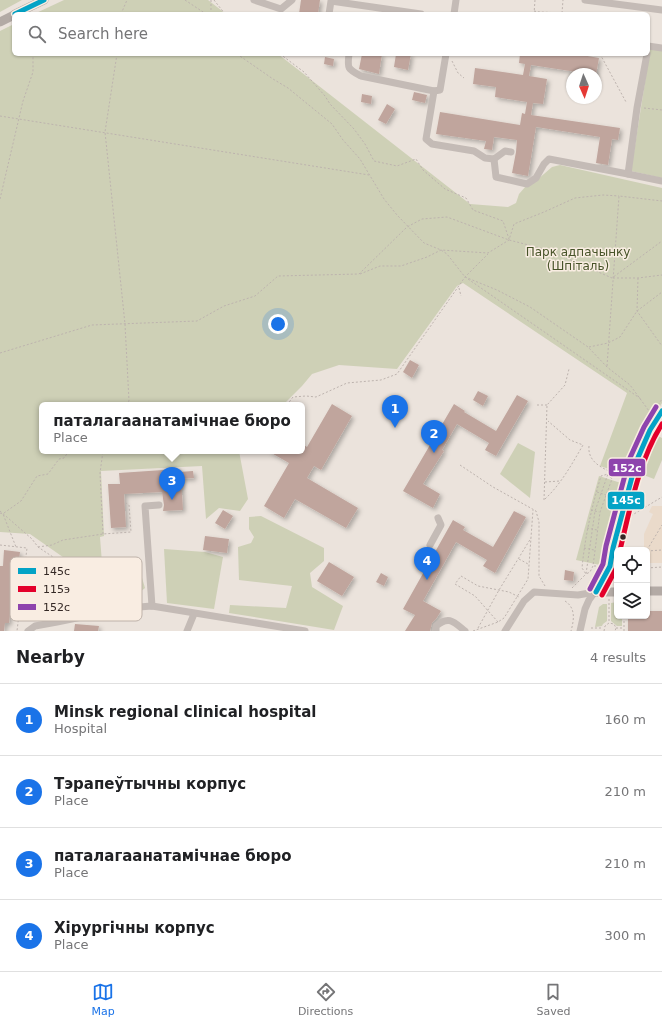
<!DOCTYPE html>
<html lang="en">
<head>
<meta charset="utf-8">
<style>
  :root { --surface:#fff; --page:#f2f2f2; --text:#202124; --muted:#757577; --line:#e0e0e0; --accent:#1a73e8 }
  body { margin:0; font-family:"DejaVu Sans",sans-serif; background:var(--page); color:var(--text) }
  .controls { position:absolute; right:12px; bottom:12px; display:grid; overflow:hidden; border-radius:6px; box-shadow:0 1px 3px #0004 }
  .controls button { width:36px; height:36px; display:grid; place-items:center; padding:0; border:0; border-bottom:1px solid var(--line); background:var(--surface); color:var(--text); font:20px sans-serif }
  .compass { position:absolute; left:566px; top:68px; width:36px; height:36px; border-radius:50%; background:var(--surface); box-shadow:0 1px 3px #0004; rotate:177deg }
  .you { position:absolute; left:278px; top:324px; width:14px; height:14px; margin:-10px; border:3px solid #fff; border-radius:50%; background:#1a73e8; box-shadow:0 0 0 6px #1a73e833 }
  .badge { display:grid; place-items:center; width:26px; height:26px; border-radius:50%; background:var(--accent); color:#fff; font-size:13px; font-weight:700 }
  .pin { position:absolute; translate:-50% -33px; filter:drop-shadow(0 1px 2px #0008) }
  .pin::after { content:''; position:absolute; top:21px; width:14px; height:12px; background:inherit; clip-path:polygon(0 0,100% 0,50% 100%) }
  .popup { position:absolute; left:39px; top:402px; width:266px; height:52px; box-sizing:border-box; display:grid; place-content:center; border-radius:6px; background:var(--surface); filter:drop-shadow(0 1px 3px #0005); font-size:13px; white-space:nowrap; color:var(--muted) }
  .popup b { font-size:15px; color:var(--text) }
  .popup::after { content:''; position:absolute; left:50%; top:100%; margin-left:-8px; border:8px solid transparent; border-top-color:var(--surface) }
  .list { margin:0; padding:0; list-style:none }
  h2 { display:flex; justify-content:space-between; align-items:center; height:52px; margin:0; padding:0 16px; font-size:17px }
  h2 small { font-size:13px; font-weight:400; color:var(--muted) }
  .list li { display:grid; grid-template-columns:26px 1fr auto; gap:12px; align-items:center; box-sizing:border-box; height:72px; padding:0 16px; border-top:1px solid var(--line) }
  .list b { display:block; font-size:15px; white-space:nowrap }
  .list p { margin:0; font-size:13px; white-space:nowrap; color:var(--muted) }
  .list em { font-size:13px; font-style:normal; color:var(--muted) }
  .icon { flex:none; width:22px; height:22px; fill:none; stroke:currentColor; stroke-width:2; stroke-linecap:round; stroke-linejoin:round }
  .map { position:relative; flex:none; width:662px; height:631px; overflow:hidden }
  .search { position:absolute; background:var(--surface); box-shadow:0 1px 3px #0004; left:12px; right:12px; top:12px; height:44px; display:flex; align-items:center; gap:10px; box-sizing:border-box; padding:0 14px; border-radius:6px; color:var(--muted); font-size:15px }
  .sheet { height:340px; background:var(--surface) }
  nav { display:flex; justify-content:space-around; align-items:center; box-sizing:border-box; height:56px; border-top:1px solid var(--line); background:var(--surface); font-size:11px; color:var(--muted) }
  nav a { display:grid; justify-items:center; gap:2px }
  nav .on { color:var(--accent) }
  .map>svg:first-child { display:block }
  .green { fill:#ced0b6 }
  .plaza { fill:#eadaca }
  .building { fill:#c0a59d; filter:url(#shadow) }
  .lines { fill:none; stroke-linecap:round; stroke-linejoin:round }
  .path { stroke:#bdb3ae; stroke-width:1; stroke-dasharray:2 2; stroke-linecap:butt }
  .minor { stroke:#c4bbb6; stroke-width:7 }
  .major { stroke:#b3aaa5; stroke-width:9 }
  .bus-1-casing { stroke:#f9ede2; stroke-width:8 }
  .bus-2-casing { stroke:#f9ede2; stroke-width:8 }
  .bus-3-casing { stroke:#f9ede2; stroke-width:8 }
  .bus-1 { stroke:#03a3c6; stroke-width:5 }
  .bus-2 { stroke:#e4002b; stroke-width:5 }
  .bus-3 { stroke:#8e44ad; stroke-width:5 }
  .bus-dot { fill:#342825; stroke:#f9ede2; stroke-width:1.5 }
  .labels { text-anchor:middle; stroke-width:3; stroke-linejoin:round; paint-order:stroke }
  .park-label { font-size:12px; fill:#475328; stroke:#f9ede2 }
  .key { fill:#f9ede2; stroke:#beb2a9; stroke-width:1 }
  .key-label { font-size:11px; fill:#342825 }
  .line-badge { stroke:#f9ede2; stroke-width:1.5 }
  .badge-label { font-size:11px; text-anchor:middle; font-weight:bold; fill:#fff }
</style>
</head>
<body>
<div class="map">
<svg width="662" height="631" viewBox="0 0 662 631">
  <defs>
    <filter id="shadow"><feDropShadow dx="2.5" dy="2.5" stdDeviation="2" flood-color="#0004"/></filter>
  </defs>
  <rect width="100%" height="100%" fill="#ebe3dc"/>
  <!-- green -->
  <g class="green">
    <path d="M0,0H22L0,12Z"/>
    <path d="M64,0H208L226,14H34Z"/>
    <path d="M14,24V54H278L470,204L508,207L516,203L519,194L526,186L537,180L552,167L560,165L662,188V403L640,440L627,475L600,466L627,393L463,283L457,286L397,369L339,365L312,374L302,386L283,405H42V451H239L248,499L240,511L219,508L206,519L202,466L101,471L104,536L100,537L102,563L138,564L145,588L134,597L90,576L30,534L0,532V31Z"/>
    <path d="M651,44L662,46V178L631,171Z"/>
    <path d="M658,436L662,438V460L654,479L641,474Z"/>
    <path d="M518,443L535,452L530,498L500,474Z"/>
    <path d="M599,476L621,483L600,565L576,560Z"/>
    <path d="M261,516L324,548V561L310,573L312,587L343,606L334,630L229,613L230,605L286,608L292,586L239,580L238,547L251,543L254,537L249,529V517Z"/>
    <path d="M164,549L205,552L223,557L214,609L167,603Z"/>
    <path d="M56,571C69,575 80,579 89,589L88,593L80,599L67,598L56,595L53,577Z"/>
    <path d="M617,602V616H622V626H617L611,621V603Z"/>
    <path d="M603,604H607V621L603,624L602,626L595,627L599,607Z"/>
  </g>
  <!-- plaza -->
  <path class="plaza" d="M652,506H662V563H647V550H644V534L653,514L649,512Z"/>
  <!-- building -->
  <g class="building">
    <path d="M301,0H320L318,14H299Z"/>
    <path d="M362,54L375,56V54H382L379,74L359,69Z"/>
    <path d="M396,54H411L408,70L394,67Z"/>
    <path d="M520,54H576L599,58L596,75L531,65L529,76L547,79L543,104L533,103L531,115L620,128L618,140L612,139L608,165L596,163L600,137L536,127L528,176L512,173L516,152L517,140L494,137L492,150L484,149L486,141L436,134L440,112L520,125L522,113L525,114L527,102L495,97L496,87L473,84L475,68L523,75L525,64L519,63Z"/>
    <path d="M325,57L334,59L333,66L324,64Z"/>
    <path d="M414,92L427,95L425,103L412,100Z"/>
    <path d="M362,94L372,96L371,104L361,102Z"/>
    <path d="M387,104L395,109L386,124L378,120Z"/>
    <path d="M410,360L419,365L412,378L403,372Z"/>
    <path d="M478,391L488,396L483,406L473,400Z"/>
    <path d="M517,395L528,401L496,456L485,450L489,443L457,424L442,450L444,451L423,484L440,494L433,508L403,491L454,404L465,411L464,412L496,431Z"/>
    <path d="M332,404L352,416L321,470L314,466L307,478L358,508L346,528L295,499L284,518L264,506L289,463L268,451H302V444L307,447Z"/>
    <path d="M178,469L179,472L193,471L194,478L181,479L183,510L163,511L164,505L162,492L124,494L126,527L111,528L108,484H120L119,473Z"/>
    <path d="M223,510L233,516L225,529L215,523Z"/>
    <path d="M514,511L526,517L495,573L483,566L487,560L456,542L423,601L441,611L436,619L432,623L430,631H405L415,615L403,609L453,520L465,527L463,530L493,547Z"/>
    <path d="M205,536L229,539L227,553L203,550Z"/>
    <path d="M4,550L20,552L18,568L15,567L9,623H5L4,631H0V566H3Z"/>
    <path d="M329,562L354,577L342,596L317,581Z"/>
    <path d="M565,570L574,572L573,581L564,580Z"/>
    <path d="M381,573L388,577L384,586L376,582Z"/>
    <path d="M647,611H662V631H628V616H647Z"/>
    <path d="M75,624L99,626L98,631H74Z"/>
  </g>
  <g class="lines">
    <!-- path -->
    <g class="path">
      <path d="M185,0L206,14"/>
      <path d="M214,0L225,14"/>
      <path d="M534,11L539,12L562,13L563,0"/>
      <path d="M121,14L127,0"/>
      <path d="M211,14V0"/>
      <path d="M534,14L535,0"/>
      <path d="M117,54L105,132L125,324L129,401L126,405"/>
      <path d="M237,54L273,79L288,88L332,124L343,140L360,159L384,199L397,215L424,243L441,250L447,254L465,277L497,290L530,307L588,347L607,367L630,385L652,415"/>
      <path d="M280,54L304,72L325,96L330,104L354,129L365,144L374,161L397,166L416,159L423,170L445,189L466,198L473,210L503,221L509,239"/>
      <path d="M600,54L626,102"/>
      <path d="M452,61L458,73L464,78"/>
      <path d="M644,108L662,110"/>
      <path d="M0,116L369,175"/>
      <path d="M0,199L23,101L33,72V54"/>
      <path d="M360,274L380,266H401L427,257L441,250L488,253L509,240L514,224L544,212L575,198L603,195L619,196"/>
      <path d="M613,278H638L662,275"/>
      <path d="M638,278L637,311L662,346"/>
      <path d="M468,279L641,399"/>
      <path d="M459,288L461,296"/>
      <path d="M589,347L608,343L620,337L637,311L662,292"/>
      <path d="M0,353L92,325L197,321L224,306L255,296L278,276L359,274L407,227L422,219L447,217L509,240L548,250L612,278L662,241"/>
      <path d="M607,366L619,196L662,201"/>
      <path d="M287,405L293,397L306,396L316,397L347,383L381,380L397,374L465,277L488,254"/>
      <path d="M537,405H547"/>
      <path d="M658,405L662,399"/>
      <path d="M589,446C587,465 609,471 624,477"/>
      <path d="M633,450L636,442"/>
      <path d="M460,465L493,487L536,511L539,522V576L545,586"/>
      <path d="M608,474L612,479L600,512L593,566L590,572L586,574L582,568C585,536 592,506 601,476Z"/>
      <path d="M545,482L560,481"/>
      <path d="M597,492L606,495"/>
      <path d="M545,499C561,484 572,464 583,445L570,440L548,421"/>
      <path d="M544,500L547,405L565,385L569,369"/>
      <path d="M591,510L599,512"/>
      <path d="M0,511L32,539L38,547L83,577L137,600"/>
      <path d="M0,513L3,514L16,547"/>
      <path d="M4,513L21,501L37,476L48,474L59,459L64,458L69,451"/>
      <path d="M587,528L597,530"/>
      <path d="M103,534L100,473L103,451"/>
      <path d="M0,545L27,548L17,631"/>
      <path d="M38,547L52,545L63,540L103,534L131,532L129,505L126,503"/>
      <path d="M584,548L594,550"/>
      <path d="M622,550L629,517L662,497"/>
      <path d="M647,550L662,525"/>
      <path d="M647,551L662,550"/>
      <path d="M519,559L528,564"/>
      <path d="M594,566H600"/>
      <path d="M602,566L604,558"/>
      <path d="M647,568L662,567"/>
      <path d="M572,588L586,574L595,511L609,471"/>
      <path d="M609,599V623"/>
      <path d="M565,601C576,608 574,620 571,631"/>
      <path d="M498,622L475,596L455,584L461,576L478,586L509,592L519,597"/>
      <path d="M478,628L499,590L531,538"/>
      <path d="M591,628H603"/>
      <path d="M616,628H623"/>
      <path d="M473,631L498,622L504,618L528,579L533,510"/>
      <path d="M604,631L605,626L609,623L614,624L616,628L615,631"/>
      <path d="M624,631V616"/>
    </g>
    <!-- minor -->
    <g class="minor">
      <path d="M254,0L281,9L292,0"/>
      <path d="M585,0L662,10"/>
      <path d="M329,14L331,1L421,14"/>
      <path d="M454,14L456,0"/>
      <path d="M648,46L662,48"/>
      <path d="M349,54C347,69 348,69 361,76L434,91L440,90L446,54"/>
      <path d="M647,54L637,108L628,174L662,181"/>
      <path d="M434,91L426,139L432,144L474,151L485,158L494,159L505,151L511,152"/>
      <path d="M494,159L496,177L527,184L536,178L544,164L549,159L628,174"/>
      <path d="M430,545L441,525L438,518"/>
      <path d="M152,606L145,506L159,505"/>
      <path d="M28,631L35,626L57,622L126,608L152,606L305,631"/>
      <path d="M187,631L194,614"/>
      <path d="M436,631V626C449,615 454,622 465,631"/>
      <path d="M505,631L524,601L534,592L578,595L596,592"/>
      <path d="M580,631L585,609L589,600L600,585L610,566L613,548L636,462L650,430L662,411"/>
    </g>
    <!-- major -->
    <g class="major">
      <path d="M15,14L44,0"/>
      <path d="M0,22L14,15"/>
      <path d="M647,591H662"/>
      <path d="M596,592H617"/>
    </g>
    <!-- bus-1 casing -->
    <g class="bus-1-casing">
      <g id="bus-1">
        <path d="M15,14L44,0"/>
        <path d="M596,592L610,566L613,548L636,462L650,430L662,411"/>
      </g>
    </g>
    <!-- bus-2 casing -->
    <g class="bus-2-casing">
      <g id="bus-2">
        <path d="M620,550C630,509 639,460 662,424"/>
        <path d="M602,595L617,567"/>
      </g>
    </g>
    <!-- bus-3 casing -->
    <g class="bus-3-casing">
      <path id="bus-3" d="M590,589L603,564L606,546L629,460L644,427L656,407"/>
    </g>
    <!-- bus-1 -->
    <use href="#bus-1" class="bus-1"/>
    <!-- bus-2 -->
    <use href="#bus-2" class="bus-2"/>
    <!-- bus-3 -->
    <use href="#bus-3" class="bus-3"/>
  </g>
  <!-- markers -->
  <circle class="bus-dot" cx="623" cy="537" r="3.5"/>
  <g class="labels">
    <!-- park labels -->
    <g class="park-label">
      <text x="578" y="256">Парк адпачынку<tspan x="578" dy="14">(Шпіталь)</tspan></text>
    </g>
  </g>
  <!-- legend -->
  <rect x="10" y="557" width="132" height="64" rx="6" class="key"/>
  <rect x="18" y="568" width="18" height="6" fill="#03a3c6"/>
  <rect x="18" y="586" width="18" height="6" fill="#e4002b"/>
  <rect x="18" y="604" width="18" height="6" fill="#8e44ad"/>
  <g class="key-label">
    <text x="43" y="575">145с</text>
    <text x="43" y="593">115э</text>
    <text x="43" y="611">152с</text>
  </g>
  <g class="line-badge">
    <rect x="608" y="458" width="38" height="19" rx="4" fill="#8e44ad"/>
    <rect x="607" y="491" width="38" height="19" rx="4" fill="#03a3c6"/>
  </g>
  <g class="badge-label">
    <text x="627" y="472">152с</text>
    <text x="626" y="504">145с</text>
  </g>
</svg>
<div class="controls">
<button><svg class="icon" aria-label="locate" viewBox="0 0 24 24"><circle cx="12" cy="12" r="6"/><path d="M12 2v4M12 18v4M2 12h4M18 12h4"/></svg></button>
<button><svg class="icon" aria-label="layers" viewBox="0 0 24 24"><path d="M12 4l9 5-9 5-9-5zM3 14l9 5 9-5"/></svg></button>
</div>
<svg class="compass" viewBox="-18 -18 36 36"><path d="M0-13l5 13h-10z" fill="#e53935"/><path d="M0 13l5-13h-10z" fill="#757577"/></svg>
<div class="you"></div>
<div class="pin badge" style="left:395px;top:428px">1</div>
<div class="pin badge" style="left:434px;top:453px">2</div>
<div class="pin badge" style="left:172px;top:500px">3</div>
<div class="popup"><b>паталагаанатамічнае бюро</b>Place</div>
<div class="pin badge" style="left:427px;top:580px">4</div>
<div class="search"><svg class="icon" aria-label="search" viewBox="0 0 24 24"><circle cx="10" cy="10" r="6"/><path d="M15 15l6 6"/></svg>Search here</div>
</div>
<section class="sheet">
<h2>Nearby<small>4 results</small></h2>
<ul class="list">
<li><span class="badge">1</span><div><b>Minsk regional clinical hospital</b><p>Hospital</p></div><em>160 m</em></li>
<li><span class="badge">2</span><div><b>Тэрапеўтычны корпус</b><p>Place</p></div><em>210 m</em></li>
<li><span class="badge">3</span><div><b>паталагаанатамічнае бюро</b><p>Place</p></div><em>210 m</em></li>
<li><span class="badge">4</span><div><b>Хірургічны корпус</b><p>Place</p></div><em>300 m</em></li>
</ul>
</section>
<nav>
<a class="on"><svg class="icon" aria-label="map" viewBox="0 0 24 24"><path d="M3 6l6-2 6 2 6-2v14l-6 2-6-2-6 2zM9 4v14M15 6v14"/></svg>Map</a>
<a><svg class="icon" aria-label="directions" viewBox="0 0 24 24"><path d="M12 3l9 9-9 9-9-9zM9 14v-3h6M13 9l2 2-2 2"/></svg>Directions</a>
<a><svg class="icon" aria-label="saved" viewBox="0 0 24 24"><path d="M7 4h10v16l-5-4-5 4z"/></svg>Saved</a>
</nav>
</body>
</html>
